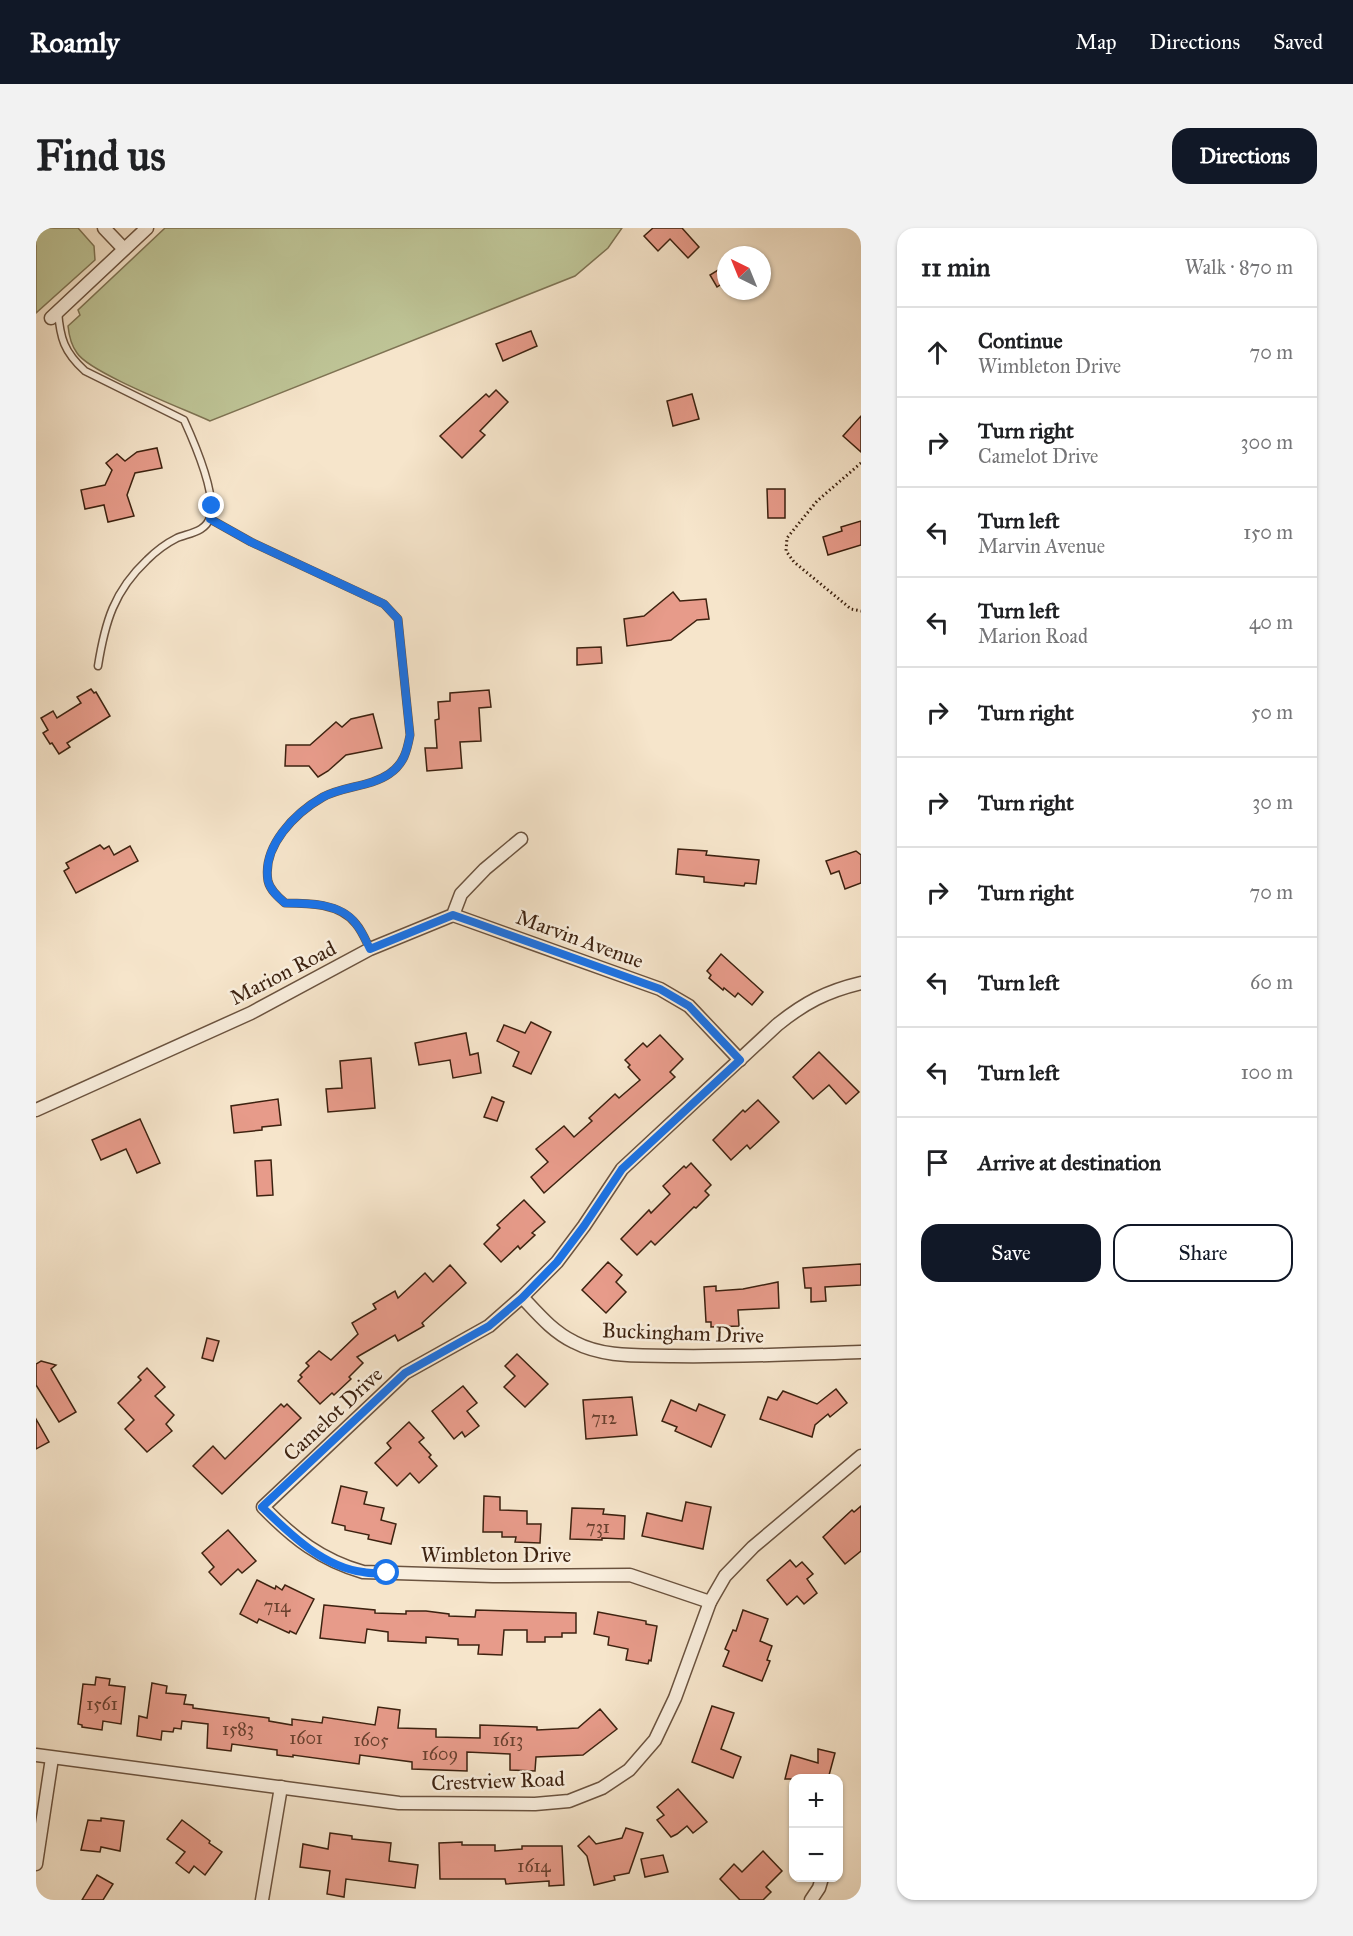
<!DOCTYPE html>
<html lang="en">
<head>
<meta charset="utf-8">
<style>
  :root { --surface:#fff; --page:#f2f2f2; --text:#202124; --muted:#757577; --line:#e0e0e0; --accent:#111827 }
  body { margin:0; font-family:"IM FELL Great Primer",serif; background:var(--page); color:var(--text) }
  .controls { position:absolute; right:18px; bottom:18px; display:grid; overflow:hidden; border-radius:12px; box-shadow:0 2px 4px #0004 }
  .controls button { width:54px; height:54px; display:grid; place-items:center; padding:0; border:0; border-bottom:2px solid var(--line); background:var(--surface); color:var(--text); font:30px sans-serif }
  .compass { position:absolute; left:681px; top:18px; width:54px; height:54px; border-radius:50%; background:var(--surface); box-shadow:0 2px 4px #0004; rotate:317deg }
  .stop { position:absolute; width:18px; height:18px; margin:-14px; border:4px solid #1a73e8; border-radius:50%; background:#fff }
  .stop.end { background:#1a73e8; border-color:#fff; box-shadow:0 2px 6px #0008 }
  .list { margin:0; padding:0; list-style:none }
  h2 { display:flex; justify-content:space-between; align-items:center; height:78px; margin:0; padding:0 24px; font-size:26px }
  h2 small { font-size:20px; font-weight:400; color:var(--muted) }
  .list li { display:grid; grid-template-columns:39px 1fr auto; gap:18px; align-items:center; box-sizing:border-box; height:90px; padding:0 24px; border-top:2px solid var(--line) }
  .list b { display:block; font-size:22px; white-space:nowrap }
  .list p { margin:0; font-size:20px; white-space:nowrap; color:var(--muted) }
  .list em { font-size:20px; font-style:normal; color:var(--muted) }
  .actions { display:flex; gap:12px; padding:18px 24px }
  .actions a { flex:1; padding:14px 0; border:2px solid var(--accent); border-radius:18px; text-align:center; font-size:21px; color:var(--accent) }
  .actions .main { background:var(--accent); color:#fff }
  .icon { flex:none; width:33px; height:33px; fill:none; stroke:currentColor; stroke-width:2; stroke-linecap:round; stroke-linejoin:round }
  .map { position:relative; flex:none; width:825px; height:1672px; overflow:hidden; border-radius:18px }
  header { display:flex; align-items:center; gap:36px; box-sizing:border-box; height:84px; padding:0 30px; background:var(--accent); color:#fff }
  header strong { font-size:28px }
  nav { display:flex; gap:33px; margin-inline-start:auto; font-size:21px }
  .intro { display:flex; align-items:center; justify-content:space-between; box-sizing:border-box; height:144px; padding:0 36px }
  h1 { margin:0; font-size:42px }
  .button { padding:15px 27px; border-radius:18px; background:var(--accent); color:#fff; font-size:21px; font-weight:700 }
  main { display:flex; gap:36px; padding:0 36px }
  aside { flex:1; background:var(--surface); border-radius:18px; box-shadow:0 2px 4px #0004 }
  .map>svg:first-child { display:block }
  .green { fill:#bec496; stroke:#7e7353; stroke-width:1.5 }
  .building { fill:#e79b8a; stroke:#3d2210; stroke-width:1.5 }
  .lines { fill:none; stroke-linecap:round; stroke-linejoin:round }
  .service-casing { stroke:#6b533f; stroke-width:9 }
  .minor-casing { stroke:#6b533f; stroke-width:15 }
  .path { stroke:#3d2210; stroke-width:3; stroke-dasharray:1.5 3; stroke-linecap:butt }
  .service { stroke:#f9eedd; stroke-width:6 }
  .minor { stroke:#f9eedd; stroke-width:12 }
  .route { stroke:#1a73e8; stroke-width:8 }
  .labels { text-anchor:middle; stroke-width:5; stroke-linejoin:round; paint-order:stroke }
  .number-label { font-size:18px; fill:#68402e }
  .street-label { font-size:21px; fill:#3d2210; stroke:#f9eedd }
</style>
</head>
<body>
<header>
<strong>Roamly</strong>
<nav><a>Map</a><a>Directions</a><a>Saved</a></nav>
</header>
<div class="intro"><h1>Find us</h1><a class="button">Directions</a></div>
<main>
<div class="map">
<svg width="825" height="1672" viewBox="0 0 825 1672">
  <rect width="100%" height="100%" fill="#f6e5cb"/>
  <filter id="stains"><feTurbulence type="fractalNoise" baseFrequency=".00333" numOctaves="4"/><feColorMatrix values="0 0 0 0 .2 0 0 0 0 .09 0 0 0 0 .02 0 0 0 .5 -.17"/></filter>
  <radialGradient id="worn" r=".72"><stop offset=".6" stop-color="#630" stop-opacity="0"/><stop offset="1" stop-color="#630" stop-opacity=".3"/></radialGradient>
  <!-- green -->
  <g class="green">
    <path d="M0,0H42L58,18L59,32L0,85Z"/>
    <path d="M129,0H586L572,20L539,48L174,193C148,181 54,145 41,125C35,117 33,108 32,98L44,87L42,82Z"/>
  </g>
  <!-- building -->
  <g class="building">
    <path d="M617,0H646L663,19L652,30L634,11L622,23L608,8Z"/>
    <path d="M690,37V53L681,59L674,47Z"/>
    <path d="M495,103L501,118L467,133L460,116Z"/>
    <path d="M460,162L472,174L444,203L449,207L426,230L404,208L450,166L453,169Z"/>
    <path d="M656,166L663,191L637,198L631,173Z"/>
    <path d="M825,188V224L807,208Z"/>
    <path d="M121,220L126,240L99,245L91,267L98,288L72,294L68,277L49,281L45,262L69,257L76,242L70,235L81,226L89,233L101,224Z"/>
    <path d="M731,261H749V290H732Z"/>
    <path d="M825,293V317L792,327L787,309L806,303L805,299Z"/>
    <path d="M637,364L644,373L670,371L673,391L661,392L635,412L591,418L588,391L608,388Z"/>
    <path d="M565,419L566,435L541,437V420Z"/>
    <path d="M55,461L58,465L60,464L74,488L31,515L34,519L23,526L16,515L14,516L7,505L12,502L5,490L17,483L21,490L45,475L41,469Z"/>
    <path d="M453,462L455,479L443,480L445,513L424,514L426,540L391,543L389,520H401L399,492L403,491L402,474L414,473V465Z"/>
    <path d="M337,486L346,520L310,527L292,543L282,549L273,538H249L250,517H274L300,494L306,499L315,491Z"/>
    <path d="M64,617L68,621L73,618L78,627L94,618L102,633L40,665L28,643L33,640L30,635Z"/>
    <path d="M642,621L671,623L670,627L723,632L720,656L709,655L708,658L668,654V649L640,646Z"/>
    <path d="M820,623L825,627V655L809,661L803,643L795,646L790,633Z"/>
    <path d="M685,726L727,764L716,777L702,765L699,769L688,760L687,762L673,750L675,747L671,743Z"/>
    <path d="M495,794L515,804L495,846L477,838L483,824L461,813L468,797L489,805Z"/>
    <path d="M430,805L434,827L442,825L445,845L417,850L414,832L383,837L379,815Z"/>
    <path d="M624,807L647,831L634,844L639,849L508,965L495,949L512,934L500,921L528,898L538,909L556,893L553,890L579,866L583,870L604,852L592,839L594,837L589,832L607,815L611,819Z"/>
    <path d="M783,824L823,864L810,876L793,857L777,871L757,849Z"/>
    <path d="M335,830L339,880L292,884L290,861L306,860L304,833Z"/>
    <path d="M456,869L468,874L461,893L448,889Z"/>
    <path d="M242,871L245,897L226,899V902L198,905L195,878Z"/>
    <path d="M722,872L743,894L714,921L711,917L695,932L677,912L707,882L709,884Z"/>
    <path d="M104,891L124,935L101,945L90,921L65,932L56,912Z"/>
    <path d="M235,932L237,967L221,968L219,933Z"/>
    <path d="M655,935L675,957L669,963L673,967L660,980L658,979L619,1017L615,1013L601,1027L585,1011L613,982L615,985L634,966L627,958L648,938L650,940Z"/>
    <path d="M488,972L509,994L496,1005L499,1007L484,1021L482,1018L465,1034L448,1016L464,1000L461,997Z"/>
    <path d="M572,1034L586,1047L580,1054L590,1064L570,1085L546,1062Z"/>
    <path d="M825,1036V1057L789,1059L790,1073L775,1074V1060H769L767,1040Z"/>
    <path d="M414,1037L430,1055L386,1095L388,1098L362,1113L359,1107L321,1129L327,1135L313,1149L315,1151L298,1167L296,1165L284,1176L262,1153L266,1149L264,1147L273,1138L270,1135L283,1123L295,1132L322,1106L316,1095L340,1081L337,1076L359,1063L362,1070L389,1045L397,1054Z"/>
    <path d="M742,1054L743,1080L702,1082L703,1098L675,1099V1094H670L668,1059L680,1058V1063L707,1061Z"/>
    <path d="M171,1110L183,1113L177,1133L166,1130Z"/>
    <path d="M481,1126L512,1156L489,1179L468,1159L479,1148L469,1138Z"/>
    <path d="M5,1133L20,1137L15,1141L40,1184L23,1194L0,1157V1136Z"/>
    <path d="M111,1140L129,1159L119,1168L138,1187L130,1196L136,1203L111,1224L89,1201L98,1192L82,1175L105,1152L102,1149Z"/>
    <path d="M427,1158L441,1175L431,1183L443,1198L429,1209L426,1204L418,1211L396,1183Z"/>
    <path d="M800,1161L811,1175L794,1189L792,1186L779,1197L776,1209L724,1191L732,1169L741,1172L747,1163L781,1176Z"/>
    <path d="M596,1169L601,1207L550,1211L547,1172Z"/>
    <path d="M635,1172L660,1183L663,1176L689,1187L675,1219L639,1203L641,1199L626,1193Z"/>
    <path d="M245,1176L248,1179L251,1176L265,1190L186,1266L157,1238L177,1218L189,1231Z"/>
    <path d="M0,1191L13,1214L0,1221Z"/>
    <path d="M373,1194L388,1210L383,1214L395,1227L393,1229L401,1238L383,1255L374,1245L361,1258L339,1235L355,1220L351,1215Z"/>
    <path d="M305,1258L331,1264L328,1276L348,1280L345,1292L360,1296L355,1316L332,1311L333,1307L309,1302V1298L296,1295Z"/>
    <path d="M448,1268L464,1269V1282L491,1283V1296H505L504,1315L479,1314L480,1309H466V1304H447Z"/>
    <path d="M650,1274L675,1279L667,1321L606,1308L611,1285L646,1293Z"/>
    <path d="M825,1278V1323L809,1336L787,1309L816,1282L818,1284Z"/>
    <path d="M536,1280L568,1281L567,1286L589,1288L588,1311L566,1310V1312L534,1311Z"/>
    <path d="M192,1302L220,1333L206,1345L202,1341L185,1357L173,1344L178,1339L166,1325Z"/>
    <path d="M754,1332L760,1339L766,1334L777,1346L771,1351L781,1365L768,1376L761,1368L751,1377L731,1352Z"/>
    <path d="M221,1352L239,1361L240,1358L246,1362L249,1357L278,1371L260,1406L254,1403L253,1405L223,1391L221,1395L204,1386Z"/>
    <path d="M288,1377L339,1382V1385L370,1386V1383H390L413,1386V1388L439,1389L440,1382L540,1385V1405H526V1409H509V1414H491V1402H468L466,1427L442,1426L443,1417H422V1411L390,1409V1415L352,1413V1404L331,1401L329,1415L284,1410Z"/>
    <path d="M707,1382L732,1391L724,1413L736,1418L731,1432L734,1433L726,1453L687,1438L693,1423L689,1421L697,1402L700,1403Z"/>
    <path d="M562,1384L610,1393V1396L621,1398L615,1433L613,1432L612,1436L590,1432L592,1421L572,1417L573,1409L558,1406Z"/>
    <path d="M60,1449L74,1451L73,1457L89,1459L85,1496L67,1493L66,1502L46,1499V1497L42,1496L47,1456L59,1457Z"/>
    <path d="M116,1455L131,1458L130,1465L150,1467L148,1476L157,1477V1480L233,1490V1493L256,1497V1491L286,1495L287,1489L339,1497L342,1479L364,1482L362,1500L400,1501V1509L444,1510V1497L501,1499V1502L542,1500L564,1481L581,1501L547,1527L500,1529L499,1543L474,1542V1526L431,1524V1543L376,1541V1534L324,1527L323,1536L257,1527V1529L241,1527V1522L196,1516L195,1523L171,1520L172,1496L146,1493L145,1501L138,1500L137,1504L126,1503L125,1512L101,1508L103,1488L111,1490Z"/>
    <path d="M676,1478L698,1485L685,1521L705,1529L697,1550L656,1534Z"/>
    <path d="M782,1521L799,1525L792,1551H749L755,1527L782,1535Z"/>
    <path d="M642,1561L671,1594L657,1605L651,1598L641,1606L635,1609L621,1592L628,1587L621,1579Z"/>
    <path d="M65,1590L88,1593L84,1623L65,1619L64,1624L45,1622L52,1592L65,1593Z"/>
    <path d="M146,1592L174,1613L173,1615L186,1624L169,1647L158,1638L153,1645L140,1635L149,1624L131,1611Z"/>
    <path d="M590,1600L607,1605L593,1645L578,1648L579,1652L558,1657L551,1628L542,1618L553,1608L560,1616L586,1610Z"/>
    <path d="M294,1605L316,1608V1611L355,1615L353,1633L382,1637L379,1660L310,1651L308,1669L291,1666L294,1643L264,1639L267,1616L292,1621Z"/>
    <path d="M426,1614V1617H459V1623L486,1621V1618H526L528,1657L513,1658V1653L470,1656L469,1651H404L403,1615Z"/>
    <path d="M727,1623L746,1643L730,1659L735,1664L727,1672H704L684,1651L698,1636L706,1644Z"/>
    <path d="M627,1627L632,1644L609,1649L605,1631Z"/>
    <path d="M61,1647L77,1656L67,1672H46Z"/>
  </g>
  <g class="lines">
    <!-- service casing -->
    <g class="service-casing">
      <g id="service">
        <path d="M22,83C24,110 28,124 49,143L148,192C158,214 181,266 174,289C170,304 153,305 141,310C131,315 119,324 111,332C78,363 69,394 62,438"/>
        <path d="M174,291L215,314L348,376L362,391L374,507C371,523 368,536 353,546C334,559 307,558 287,569C259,585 226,618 232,653C234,662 242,669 249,675C272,675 304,675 320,696C326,703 330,713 334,721"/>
      </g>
    </g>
    <!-- minor casing -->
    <g class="minor-casing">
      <g id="minor">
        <path d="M68,0L88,21"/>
        <path d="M15,90L111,0"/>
        <path d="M417,687L624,761L653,778L704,832"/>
        <path d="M0,882L215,785L334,721L417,687L425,666L449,641L485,611"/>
        <path d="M486,1069C502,1086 517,1104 538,1114C568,1130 604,1127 637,1128C700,1129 762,1126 825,1124"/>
        <path d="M674,1374L594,1347L457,1348L327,1344C285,1332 257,1310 227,1279L369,1145L453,1098L486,1069L521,1034L548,998L586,941L741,797C768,775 791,763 825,755"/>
        <path d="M0,1527L363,1575L499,1576L533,1573L566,1560L593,1542L619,1512L639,1470L674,1374L689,1348L717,1319L825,1228"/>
        <path d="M0,1636L16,1530"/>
        <path d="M226,1672L245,1559"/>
        <path d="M775,1672L783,1660L786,1650"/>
      </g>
    </g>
    <!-- path -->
    <path class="path" d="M825,235L781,273L751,310L750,323L758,334L815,381L825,383"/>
    <!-- service -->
    <use href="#service" class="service"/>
    <!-- minor -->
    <use href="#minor" class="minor"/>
  </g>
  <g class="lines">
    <!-- route -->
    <path class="route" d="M176,278L174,291L215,314L348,376L362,391L374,507C371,523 368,536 353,546C334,559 307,558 287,569C259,585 226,618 232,653C234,662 242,669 249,675C272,675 305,675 320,696C326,703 330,713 334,721L417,687L440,695L624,761L653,778L704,832L586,941L548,998L521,1034L486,1070L453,1098L369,1145L226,1279C254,1306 287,1339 327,1344C335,1346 343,1345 351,1345"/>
  </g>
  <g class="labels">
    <!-- number labels -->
    <g class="number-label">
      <text x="568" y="1196">712</text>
      <text x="562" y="1305">731</text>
      <text x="241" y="1384">714</text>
      <text x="66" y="1482">1561</text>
      <text x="202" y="1507">1583</text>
      <text x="270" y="1516">1601</text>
      <text x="335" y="1518">1605</text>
      <text x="472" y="1518">1613</text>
      <text x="404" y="1532">1609</text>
      <text x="498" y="1644">1614</text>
    </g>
    <!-- street labels -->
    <g class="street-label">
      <text transform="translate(544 711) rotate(20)" y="7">Marvin Avenue</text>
      <text transform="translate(247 745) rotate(-27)" y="7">Marion Road</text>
      <text transform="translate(647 1105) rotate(2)" y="7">Buckingham Drive</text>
      <text transform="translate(297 1186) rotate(-43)" y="7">Camelot Drive</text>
      <text x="460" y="1334">Wimbleton Drive</text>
      <text transform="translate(462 1553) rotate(-2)" y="7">Crestview Road</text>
    </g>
  </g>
  <rect width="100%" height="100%" filter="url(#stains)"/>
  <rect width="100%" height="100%" fill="url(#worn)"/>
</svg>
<div class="controls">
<button>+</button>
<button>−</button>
</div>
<svg class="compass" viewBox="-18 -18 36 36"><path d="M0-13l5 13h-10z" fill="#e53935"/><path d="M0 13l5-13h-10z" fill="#757577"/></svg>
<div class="stop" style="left:351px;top:1345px"></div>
<div class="stop end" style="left:176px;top:278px"></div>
</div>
<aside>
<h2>11 min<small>Walk · 870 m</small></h2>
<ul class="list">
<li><svg class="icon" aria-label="ahead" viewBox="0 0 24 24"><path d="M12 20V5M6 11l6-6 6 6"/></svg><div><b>Continue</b><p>Wimbleton Drive</p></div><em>70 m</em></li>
<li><svg class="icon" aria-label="right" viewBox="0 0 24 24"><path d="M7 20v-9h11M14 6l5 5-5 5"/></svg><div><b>Turn right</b><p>Camelot Drive</p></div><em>300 m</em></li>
<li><svg class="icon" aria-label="left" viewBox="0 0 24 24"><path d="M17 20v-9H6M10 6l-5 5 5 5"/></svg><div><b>Turn left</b><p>Marvin Avenue</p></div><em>150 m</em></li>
<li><svg class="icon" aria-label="left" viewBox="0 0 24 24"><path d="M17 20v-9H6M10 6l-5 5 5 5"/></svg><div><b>Turn left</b><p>Marion Road</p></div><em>40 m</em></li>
<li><svg class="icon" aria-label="right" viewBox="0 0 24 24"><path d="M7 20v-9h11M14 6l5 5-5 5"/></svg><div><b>Turn right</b></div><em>50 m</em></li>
<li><svg class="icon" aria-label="right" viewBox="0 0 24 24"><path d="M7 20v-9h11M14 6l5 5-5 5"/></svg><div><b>Turn right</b></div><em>30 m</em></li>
<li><svg class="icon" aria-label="right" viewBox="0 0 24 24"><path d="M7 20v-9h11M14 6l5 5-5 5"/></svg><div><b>Turn right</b></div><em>70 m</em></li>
<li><svg class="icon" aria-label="left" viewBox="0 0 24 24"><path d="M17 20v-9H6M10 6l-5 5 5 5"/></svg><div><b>Turn left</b></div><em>60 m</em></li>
<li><svg class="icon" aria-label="left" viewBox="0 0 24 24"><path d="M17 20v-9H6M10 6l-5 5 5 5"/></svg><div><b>Turn left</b></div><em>100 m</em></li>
<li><svg class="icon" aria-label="arrive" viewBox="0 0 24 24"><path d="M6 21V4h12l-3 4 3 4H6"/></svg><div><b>Arrive at destination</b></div></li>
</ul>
<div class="actions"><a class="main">Save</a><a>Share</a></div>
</aside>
</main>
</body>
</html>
